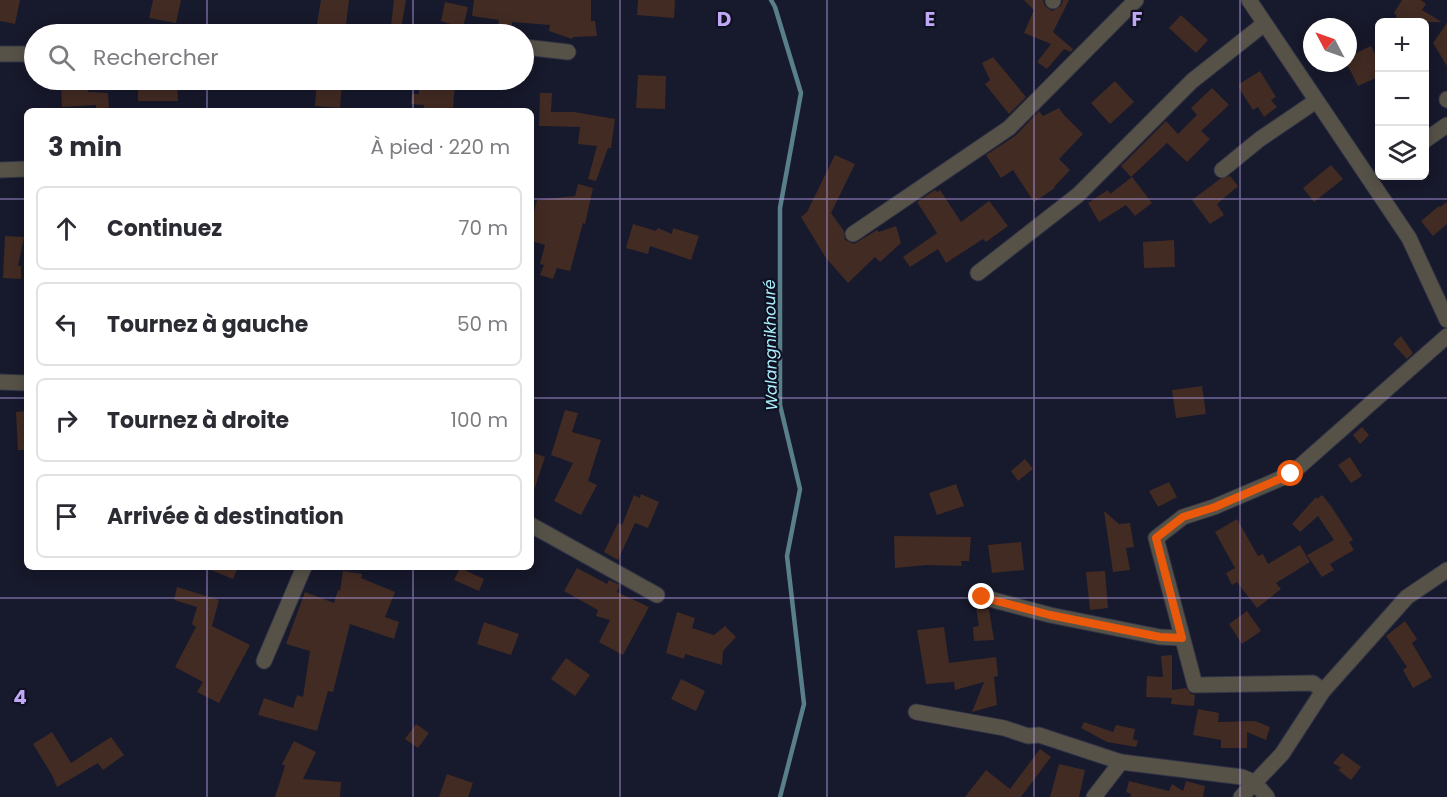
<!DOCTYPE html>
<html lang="fr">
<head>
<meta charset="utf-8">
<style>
  :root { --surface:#fff; --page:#f7f7f7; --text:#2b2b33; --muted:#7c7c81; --line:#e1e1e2 }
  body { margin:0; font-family:Poppins,sans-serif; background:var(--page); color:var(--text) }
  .controls { position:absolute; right:18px; top:18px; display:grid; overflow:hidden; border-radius:9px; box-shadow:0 3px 15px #0003 }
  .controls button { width:54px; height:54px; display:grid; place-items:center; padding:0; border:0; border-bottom:2px solid var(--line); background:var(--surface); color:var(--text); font:30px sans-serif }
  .compass { position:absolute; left:1303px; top:18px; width:54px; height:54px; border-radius:50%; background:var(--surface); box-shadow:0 3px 15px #0003; rotate:311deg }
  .stop { position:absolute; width:18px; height:18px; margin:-14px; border:4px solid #ea580c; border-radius:50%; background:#fff }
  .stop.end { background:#ea580c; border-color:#fff; box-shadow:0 2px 6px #0008 }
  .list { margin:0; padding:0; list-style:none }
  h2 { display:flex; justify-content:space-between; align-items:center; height:78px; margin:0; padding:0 24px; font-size:26px }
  h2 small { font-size:20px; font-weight:400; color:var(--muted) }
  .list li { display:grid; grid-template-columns:39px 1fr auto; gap:18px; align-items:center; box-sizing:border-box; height:84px; margin:0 12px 12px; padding:0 12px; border:2px solid var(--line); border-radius:9px }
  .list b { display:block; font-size:22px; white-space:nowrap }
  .list em { font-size:20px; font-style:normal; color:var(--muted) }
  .icon { flex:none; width:33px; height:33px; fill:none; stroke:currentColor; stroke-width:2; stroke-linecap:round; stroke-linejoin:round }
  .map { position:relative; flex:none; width:1447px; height:797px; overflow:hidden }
  .search { position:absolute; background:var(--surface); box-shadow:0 3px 15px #0003; left:24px; top:24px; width:510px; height:66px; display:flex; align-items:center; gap:15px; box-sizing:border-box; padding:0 21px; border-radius:33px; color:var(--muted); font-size:22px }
  .panel { position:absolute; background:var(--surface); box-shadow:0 3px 15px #0003; left:24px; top:108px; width:510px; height:462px; border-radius:9px }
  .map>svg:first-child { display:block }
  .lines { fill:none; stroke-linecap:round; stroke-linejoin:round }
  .stream { stroke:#597f8a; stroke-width:4.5 }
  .building { fill:#422b23 }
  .street-casing { stroke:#323446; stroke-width:17 }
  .street { stroke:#565248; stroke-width:15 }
  .route { stroke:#ea580c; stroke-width:8 }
  .grid { fill:none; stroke:#c0a8f4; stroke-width:1.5; stroke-opacity:0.55 }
  .labels { text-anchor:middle; stroke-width:4.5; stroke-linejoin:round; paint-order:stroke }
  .water-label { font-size:16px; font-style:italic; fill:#aaeffc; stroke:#0f1022 }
  .grid-label { font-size:20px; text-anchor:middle; font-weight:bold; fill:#c0a8f4; stroke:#0f1022; stroke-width:4.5; stroke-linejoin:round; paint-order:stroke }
</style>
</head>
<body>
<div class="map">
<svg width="1447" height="797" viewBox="0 0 1447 797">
  <rect width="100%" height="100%" fill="#17192c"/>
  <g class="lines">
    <!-- stream -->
    <path class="stream" d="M771,0L775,7L801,93L780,208V405L800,489L787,556L804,704L780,797"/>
  </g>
  <!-- building -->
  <g class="building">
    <path d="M0,0H20L15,24L0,21Z"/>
    <path d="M153,0H181L176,23L149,18Z"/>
    <path d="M321,0H349L345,33L316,30Z"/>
    <path d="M394,0H406L400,34H390Z"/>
    <path d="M474,0H591V21H595L597,36L573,37L572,39L549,31L550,25L512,22L511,33L497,31L499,20L472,16Z"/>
    <path d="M638,0H675L674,18L637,15Z"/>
    <path d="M1024,0H1043L1045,6L1052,11L1061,6L1063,0H1069L1053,32L1073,49L1071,52L1064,49L1047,69L1037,62L1051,44L1024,33L1034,10Z"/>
    <path d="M1402,0H1421L1426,4L1422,10L1442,22H1393L1397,16L1394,13Z"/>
    <path d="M445,2L468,7L463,28L441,21Z"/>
    <path d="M1181,15L1208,40L1196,53L1169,28Z"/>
    <path d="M1447,23V66L1433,43Z"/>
    <path d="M1371,46L1380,64V76L1358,86L1348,66V57Z"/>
    <path d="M993,57L1026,97L1009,114L985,84L990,80L982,63Z"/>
    <path d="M1260,71L1276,97L1271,100L1277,107L1264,117L1258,107L1253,110L1239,88V84Z"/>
    <path d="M638,75L666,76L665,109L636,108Z"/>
    <path d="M138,80H177L178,101H138Z"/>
    <path d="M317,80L342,81L340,108L315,106Z"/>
    <path d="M419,80L455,82L453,111H423L424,105L411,104L412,94H419Z"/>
    <path d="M1115,81L1134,102L1110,124L1091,103Z"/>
    <path d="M88,82V92L108,93L109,111H96V105L62,107L61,83Z"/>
    <path d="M1212,88L1229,105L1201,131L1210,139L1187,162L1167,143L1131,177L1121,166L1166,121L1178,134L1197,115L1191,108Z"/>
    <path d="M540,93H552L551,112H574L615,119L611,148H608L596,181L588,179L597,146L578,144L580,127L539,126Z"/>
    <path d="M1059,108L1064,115L1083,134L1059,159L1070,170L1054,187L1055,188L1034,202L1013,170L1001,178L986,155L1015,136L1039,111L1043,116Z"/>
    <path d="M835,155L855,164L831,213L844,231L845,240L854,244L877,230L879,232L896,226L901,243L880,262L875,257L848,283L826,258L801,217L807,212Z"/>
    <path d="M1331,165L1343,179L1314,202L1303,188Z"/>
    <path d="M1230,176L1238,186L1217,204L1224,215L1210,224L1192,200L1220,179Z"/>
    <path d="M1132,177L1152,203L1135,216L1126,205L1099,222L1088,203L1108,190L1110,194Z"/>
    <path d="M578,184L593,188L585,224L583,223L570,271L557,268L553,279L540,275L544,265L540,264L545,245L531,241V225L537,200L575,196Z"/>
    <path d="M935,190L937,192L940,190L961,222L989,201L1008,226L986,242L983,239L946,263L938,249L910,267L903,257L937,233L917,202Z"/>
    <path d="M1447,202V224L1433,236L1421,221L1439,206L1440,207Z"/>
    <path d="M633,224L656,231L658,228L672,234L673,228L699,236L691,260L650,246L648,254L626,248Z"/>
    <path d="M5,236L24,237L18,266H21V279L3,278Z"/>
    <path d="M1174,240L1175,267L1144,268L1143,242Z"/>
    <path d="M1401,336L1413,353L1407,359L1393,344Z"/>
    <path d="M1202,386L1206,414L1176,418L1172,390Z"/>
    <path d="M565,410L578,413L572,432L601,440L588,481L597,485L581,515L554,501L573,463L551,455Z"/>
    <path d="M27,411V450H18L16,412Z"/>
    <path d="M1362,427L1369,435L1360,444L1353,435Z"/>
    <path d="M531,452L545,457L533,493L531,492Z"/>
    <path d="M1350,457L1362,476L1351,483L1338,465Z"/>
    <path d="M1025,459L1033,469L1018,481L1011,471Z"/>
    <path d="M1169,482L1177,497L1158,507L1149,491Z"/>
    <path d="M956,484L964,506L937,515L929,493Z"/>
    <path d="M641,494L659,502L648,528L635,523L618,560L604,552L618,523L622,525L634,495L640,498Z"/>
    <path d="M1322,495L1331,506L1353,540L1349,542L1354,550L1330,564L1334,570L1322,577L1307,555L1334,540L1318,516L1300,532L1292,524L1316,497L1317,499Z"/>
    <path d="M1104,511L1119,524L1130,523L1134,547L1126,548L1130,570L1113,572Z"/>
    <path d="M1237,519L1258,556L1263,554L1268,564L1300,545L1310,562L1276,583L1281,589L1257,608L1237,582L1232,585L1226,573L1235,568L1215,532Z"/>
    <path d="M894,536L971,537L969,561H961L962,566L927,565L895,568Z"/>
    <path d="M1021,542L1024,570L992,573L988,545Z"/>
    <path d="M204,567H238L233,579Z"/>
    <path d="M460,568L484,579L479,591L454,580Z"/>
    <path d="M577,568L607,584L609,580L620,585L617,592L649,607L623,655L599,642L610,620L596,616L598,610L564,591Z"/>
    <path d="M343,571L362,574L361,578L395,592L385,617L399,622L394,639L350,624L333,692L328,691L317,731L258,715L264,698L293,708L297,695L303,697L310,651L286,644L305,592L334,603L338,590L340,591Z"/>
    <path d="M1105,571L1108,608L1090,610L1086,572Z"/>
    <path d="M177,587L219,600L212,626L250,645L219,703L197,692L203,682L175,667L196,627L192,624L197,607L174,600Z"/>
    <path d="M982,607L989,609L994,640L974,641L973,627L979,626L976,608Z"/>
    <path d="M1247,611L1261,631L1242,644L1229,624Z"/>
    <path d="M677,612L695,618L692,628L714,635L725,626L736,637L723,651L722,665L685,654L684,659L666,653Z"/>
    <path d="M1405,621L1417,639L1412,643L1432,677L1413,688L1403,670L1407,667L1386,636Z"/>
    <path d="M484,622L519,634L511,655L477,644Z"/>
    <path d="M944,627L949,663L996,657L998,676L994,677L997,705L972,712L984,682L955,690L954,682L926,684L917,630Z"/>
    <path d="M1172,655V690L1186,688L1191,694L1195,695L1194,706L1171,704L1172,698L1146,697L1147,676L1163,677L1161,656Z"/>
    <path d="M566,658L590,675L575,696L551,679Z"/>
    <path d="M681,679L705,691L696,711L671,699Z"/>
    <path d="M1198,709L1219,713L1218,722L1255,721L1270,727L1266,740L1247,732V748H1221V740L1193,735Z"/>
    <path d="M1084,722L1113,732L1116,725L1135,729L1133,739L1138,741L1136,747L1107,742L1081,728Z"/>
    <path d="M416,724L429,733L418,748L405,739Z"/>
    <path d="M52,732L71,763L111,737L124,755L103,770L98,763L57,787L52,775L33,744Z"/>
    <path d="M294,741L316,752L303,779L341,782L340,797H275L285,766L282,764Z"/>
    <path d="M1040,749L1051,757L1021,797H965L986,770L1010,789Z"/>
    <path d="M1342,753L1361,767L1351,780L1338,770L1341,768L1333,763Z"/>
    <path d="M1059,764L1085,770L1079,797H1050Z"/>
    <path d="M447,774L473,783L468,797H439Z"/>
    <path d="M1129,781L1169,791L1172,784L1183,791L1186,781L1205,786L1203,797H1130L1131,794L1126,792Z"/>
  </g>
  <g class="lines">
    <!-- street casing -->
    <g class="street-casing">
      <g id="street">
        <path d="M1249,0L1409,238L1447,320"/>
        <path d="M1053,1V0"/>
        <path d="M524,47L568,52"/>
        <path d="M0,54H34"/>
        <path d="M1447,99V100"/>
        <path d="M1424,141L1447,125"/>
        <path d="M0,170L27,169"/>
        <path d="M1222,170L1260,139L1316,101"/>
        <path d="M853,234L1009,128L1136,0"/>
        <path d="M978,273L1078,195L1192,81L1264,24"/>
        <path d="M0,382L27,383"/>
        <path d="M531,525L657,595"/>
        <path d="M982,597L1050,615L1160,637L1182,638"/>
        <path d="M264,661L304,567"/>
        <path d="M1323,691L1313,683L1195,685L1156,538L1183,517L1214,507L1291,474L1447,336"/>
        <path d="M916,712L1004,728L1028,736L1039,735L1121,762L1242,777L1254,782L1267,797"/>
        <path d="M1094,797L1121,762"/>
        <path d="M1241,797L1282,754L1323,691L1407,597L1447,570"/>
      </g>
    </g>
    <!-- street -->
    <use href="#street" class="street"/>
  </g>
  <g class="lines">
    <!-- route -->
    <path class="route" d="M982,597L1050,615L1160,637L1182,638L1156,538L1183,517L1215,507L1291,474"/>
  </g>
  <!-- grid -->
  <path class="grid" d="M207,0V34M413,0V34M620,0V797M827,0V797M1034,0V797M1240,0V797M207,80V111M413,80V111M0,199H27M531,199H1447M0,398H27M531,398H1447M207,567V797M413,567V797M0,598H1447"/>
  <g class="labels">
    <!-- water labels -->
    <g class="water-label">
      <text transform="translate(770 345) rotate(-91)" y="6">Walangnikhouré</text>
    </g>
  </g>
  <g class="grid-label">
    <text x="724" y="26">D</text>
    <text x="930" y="26">E</text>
    <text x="1137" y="26">F</text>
    <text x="20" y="704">4</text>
  </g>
</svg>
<div class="controls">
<button>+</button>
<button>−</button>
<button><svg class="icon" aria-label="layers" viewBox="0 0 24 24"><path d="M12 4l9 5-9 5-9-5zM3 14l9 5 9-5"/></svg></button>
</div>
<svg class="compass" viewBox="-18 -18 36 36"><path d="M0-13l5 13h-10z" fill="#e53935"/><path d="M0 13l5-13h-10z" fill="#7c7c81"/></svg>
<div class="stop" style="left:1291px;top:474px"></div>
<div class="stop end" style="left:982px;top:597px"></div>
<div class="search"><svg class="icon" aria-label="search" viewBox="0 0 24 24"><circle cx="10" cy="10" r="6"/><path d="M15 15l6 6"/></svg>Rechercher</div>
<section class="panel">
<h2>3 min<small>À pied · 220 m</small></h2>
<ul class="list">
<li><svg class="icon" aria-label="ahead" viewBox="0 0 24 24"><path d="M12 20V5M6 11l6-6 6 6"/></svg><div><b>Continuez</b></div><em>70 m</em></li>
<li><svg class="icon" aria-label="left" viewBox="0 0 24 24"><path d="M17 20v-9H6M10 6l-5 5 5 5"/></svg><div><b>Tournez à gauche</b></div><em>50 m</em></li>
<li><svg class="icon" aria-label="right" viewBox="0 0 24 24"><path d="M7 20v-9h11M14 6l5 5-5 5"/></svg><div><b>Tournez à droite</b></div><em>100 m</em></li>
<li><svg class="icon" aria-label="arrive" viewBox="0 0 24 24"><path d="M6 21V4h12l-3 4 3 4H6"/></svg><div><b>Arrivée à destination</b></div></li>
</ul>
</section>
</div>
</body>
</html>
